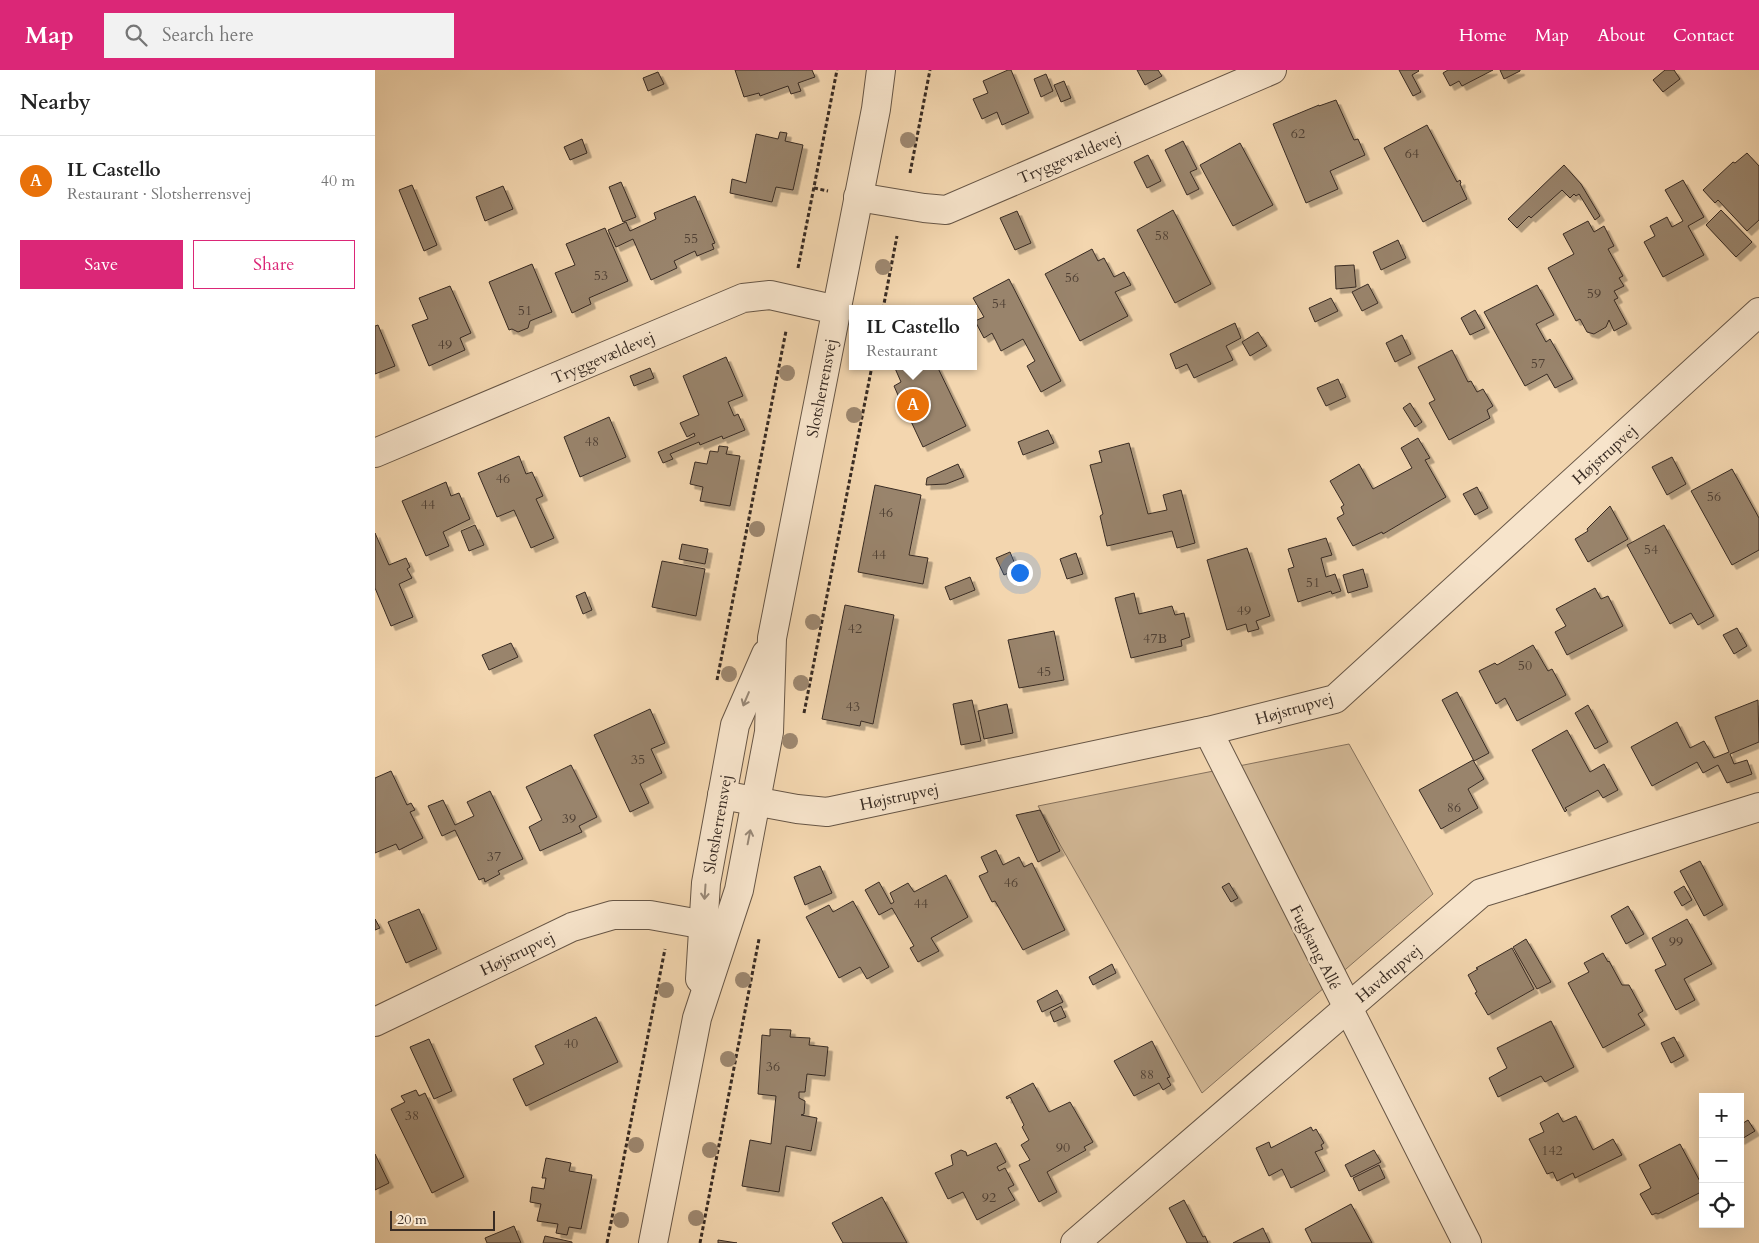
<!DOCTYPE html>
<html lang="en">
<head>
<meta charset="utf-8">
<style>
  :root { --surface:#fff; --page:#f2f2f2; --text:#222; --muted:#767676; --line:#e0e0e0; --accent:#db2777 }
  body { margin:0; font-family:Cardo,serif; background:var(--page); color:var(--text) }
  .controls { position:absolute; right:15px; bottom:15px; display:grid; overflow:hidden; border-radius:0px; box-shadow:0 5px 20px #0002 }
  .controls button { width:45px; height:45px; display:grid; place-items:center; padding:0; border:0; border-bottom:1px solid var(--line); background:var(--surface); color:var(--text); font:25px sans-serif }
  .scale { position:absolute; left:15px; bottom:12px; width:105px; box-sizing:border-box; padding-left:5px; border:2px solid #382b23; border-top:0; font-size:14px; line-height:18px; white-space:nowrap; color:#382b23; -webkit-text-stroke:4px #f7e4cb; paint-order:stroke }
  .you { position:absolute; left:644px; top:502px; width:18px; height:18px; margin:-12px; border:4px solid #fff; border-radius:50%; background:#1a73e8; box-shadow:0 0 0 8px #1a73e833 }
  .badge { display:grid; place-items:center; width:32px; height:32px; border-radius:50%; background:var(--accent); color:#fff; font-size:16px; font-weight:700 }
  .pin { position:absolute; translate:-50% -50%; border:2px solid #fff; box-shadow:0 1px 5px #0006 }
  .popup { position:absolute; left:474px; top:235px; width:128px; height:65px; box-sizing:border-box; display:grid; place-content:center; border-radius:0px; background:var(--surface); filter:drop-shadow(0 1px 4px #0005); font-size:16px; white-space:nowrap; color:var(--muted) }
  .popup b { font-size:19px; color:var(--text) }
  .popup::after { content:''; position:absolute; left:50%; top:100%; margin-left:-10px; border:10px solid transparent; border-top-color:var(--surface) }
  .list { margin:0; padding:0; list-style:none }
  h2 { display:flex; justify-content:space-between; align-items:center; height:65px; margin:0; padding:0 20px; font-size:21px }
  h2 small { font-size:16px; font-weight:400; color:var(--muted) }
  .list li { display:grid; grid-template-columns:32px 1fr auto; gap:15px; align-items:center; box-sizing:border-box; height:90px; padding:0 20px; border-top:1px solid var(--line) }
  .list b { display:block; font-size:19px; white-space:nowrap }
  .list p { margin:0; font-size:16px; white-space:nowrap; color:var(--muted) }
  .list em { font-size:16px; font-style:normal; color:var(--muted) }
  .actions { display:flex; gap:10px; padding:15px 20px }
  .actions a { flex:1; padding:11px 0; border:1px solid var(--accent); border-radius:0px; text-align:center; font-size:18px; color:var(--accent) }
  .actions .main { background:var(--accent); color:#fff }
  .icon { flex:none; width:28px; height:28px; fill:none; stroke:currentColor; stroke-width:2; stroke-linecap:round; stroke-linejoin:round }
  .map { position:relative; flex:none; width:1384px; height:1173px; overflow:hidden }
  header { display:flex; align-items:center; gap:30px; box-sizing:border-box; height:70px; padding:0 25px; background:var(--accent); color:#fff }
  header strong { font-size:24px }
  nav { display:flex; gap:28px; margin-inline-start:auto; font-size:18px }
  .search { width:350px; height:45px; background:var(--page); display:flex; align-items:center; gap:12px; box-sizing:border-box; padding:0 18px; border-radius:0px; color:var(--muted); font-size:19px }
  main { display:flex }
  aside { flex:1; background:var(--surface) }
  .map>svg:first-child { display:block }
  .green { fill:#d3b997; stroke:#86725d }
  .building { fill:#99846c; stroke:#382b23; filter:url(#shadow) }
  .lines { fill:none; stroke-linecap:round; stroke-linejoin:round }
  .minor-casing { stroke:#675646; stroke-width:30 }
  .path { stroke:#382b23; stroke-width:3; stroke-dasharray:4 2.5; stroke-linecap:butt }
  .minor { stroke:#f7e4cb; stroke-width:28 }
  .tree { fill:#9d876f }
  .oneway { stroke:#988877 }
  .labels { text-anchor:middle; stroke-width:5; stroke-linejoin:round; paint-order:stroke }
  .number-label { font-size:14px; fill:#504135 }
  .street-label { font-size:16px; fill:#382b23; stroke:#f7e4cb }
</style>
</head>
<body>
<header>
<strong>Map</strong>
<div class="search"><svg class="icon" aria-label="search" viewBox="0 0 24 24"><circle cx="10" cy="10" r="6"/><path d="M15 15l6 6"/></svg>Search here</div>
<nav><a>Home</a><a>Map</a><a>About</a><a>Contact</a></nav>
</header>
<main>
<aside>
<h2>Nearby<small></small></h2>
<ul class="list">
<li><span class="badge" style="background:#e8710a">A</span><div><b>IL Castello</b><p>Restaurant · Slotsherrensvej</p></div><em>40 m</em></li>
</ul>
<div class="actions"><a class="main">Save</a><a>Share</a></div>
</aside>
<div class="map">
<svg width="1384" height="1173" viewBox="0 0 1384 1173">
  <defs>
    <filter id="shadow"><feDropShadow dx="4.5" dy="4.5" stdDeviation="0" flood-color="#0004"/></filter>
  </defs>
  <rect width="100%" height="100%" fill="#f3d6af"/>
  <filter id="stains"><feTurbulence type="fractalNoise" baseFrequency=".004" numOctaves="4"/><feColorMatrix values="0 0 0 0 .2 0 0 0 0 .09 0 0 0 0 .02 0 0 0 .5 -.17"/></filter>
  <radialGradient id="worn" r=".72"><stop offset=".6" stop-color="#630" stop-opacity="0"/><stop offset="1" stop-color="#630" stop-opacity=".3"/></radialGradient>
  <!-- green -->
  <path class="green" d="M974,674L1058,824L827,1023L663,736Z"/>
  <!-- building -->
  <g class="building">
    <path d="M360,0H437L440,7L423,13L426,21L416,24L413,16L385,26L384,23L369,27Z"/>
    <path d="M633,0H636L654,43L627,55L622,42L607,49L598,29L613,23L608,11Z"/>
    <path d="M762,0H783L787,6L770,15Z"/>
    <path d="M1024,0H1043L1044,1L1037,5L1046,22L1038,26Z"/>
    <path d="M1073,0H1118L1087,16L1084,11L1075,16L1068,3Z"/>
    <path d="M1125,0H1145V1L1129,9Z"/>
    <path d="M1290,0H1299L1305,9L1288,22L1278,10Z"/>
    <path d="M283,2L289,14L273,21L268,8Z"/>
    <path d="M671,4L678,21L666,27L659,9Z"/>
    <path d="M689,11L696,28L686,32L679,15Z"/>
    <path d="M961,30L979,70L983,69L990,85L955,101L963,119L931,133L898,54L944,35V36Z"/>
    <path d="M1052,55L1082,112L1085,110L1086,113L1085,114L1092,129L1048,152L1009,78Z"/>
    <path d="M405,62L412,63L410,71L428,75L418,120L401,117L397,132L355,123L357,109L371,113L381,64L403,69Z"/>
    <path d="M207,69L212,83L195,90L189,77Z"/>
    <path d="M808,71L822,99L815,102L824,119L812,125L790,80Z"/>
    <path d="M865,73L898,135L858,156L825,95Z"/>
    <path d="M1372,83L1384,96V150L1372,161L1343,130L1340,133L1328,120L1358,92L1360,93Z"/>
    <path d="M773,85L786,111L772,118L759,92Z"/>
    <path d="M1189,95L1206,114L1225,146L1220,150L1204,124L1201,126L1199,124L1195,128L1187,120L1156,148L1154,146L1142,158L1133,149Z"/>
    <path d="M1308,110L1329,147L1313,156L1329,185L1288,207L1269,172L1280,166L1275,156L1292,147L1297,157L1308,151L1290,120Z"/>
    <path d="M246,112L261,147L248,152L234,117Z"/>
    <path d="M37,115L62,175L49,181L24,120Z"/>
    <path d="M128,116L138,139L110,151L101,127Z"/>
    <path d="M320,126L340,173L337,174L339,179L322,186L320,181L299,191L302,198L276,210L258,169L241,177L233,160L251,152L255,161L281,149L279,143Z"/>
    <path d="M798,140L836,214L800,233L762,160Z"/>
    <path d="M1346,140L1377,172L1361,187L1331,155Z"/>
    <path d="M642,141L656,173L640,180L625,148Z"/>
    <path d="M1213,151L1219,162L1229,156L1239,176L1233,179L1248,206L1244,208L1249,216L1239,221L1243,228L1239,230L1252,254L1239,261L1234,250L1231,257L1219,264L1212,262L1205,249L1201,251L1173,198L1199,184L1188,164Z"/>
    <path d="M230,158L253,211L214,228L216,234L197,243L180,203L200,195L191,174Z"/>
    <path d="M1023,170L1031,188L1006,200L998,182Z"/>
    <path d="M717,179L723,191L729,188L739,207L749,202L756,215L740,222L753,246L705,271L670,204Z"/>
    <path d="M157,194L177,242L155,251L153,258L143,262L137,259L134,260L114,212Z"/>
    <path d="M979,195L981,217L961,219L960,196Z"/>
    <path d="M634,209L686,311L666,322L652,296L660,291L648,269L626,281L617,263L609,268L600,251L609,247L598,228Z"/>
    <path d="M993,214L1003,233L987,241L977,222Z"/>
    <path d="M1162,215L1179,245L1161,254L1171,272L1175,269L1198,309L1180,318L1172,304L1150,316L1109,242Z"/>
    <path d="M75,216L96,263L85,268L90,280L54,296L37,255L53,249L44,228Z"/>
    <path d="M956,228L963,241L940,252L934,238Z"/>
    <path d="M1100,240L1110,258L1095,265L1086,248Z"/>
    <path d="M860,253L866,268L851,276L858,290L819,308L812,294L801,299L795,284Z"/>
    <path d="M3,255L20,296L0,304V256Z"/>
    <path d="M883,262L892,276L875,286L867,272Z"/>
    <path d="M1027,265L1036,284L1020,292L1011,273Z"/>
    <path d="M1077,280L1093,312L1096,311L1102,322L1108,319L1118,336L1112,340L1115,348L1074,370L1054,333L1060,330L1043,297Z"/>
    <path d="M351,287L368,326L353,332L359,346L363,344L370,360L348,369L347,366L325,375L324,372L295,384L298,389L288,393L283,382L320,366L319,363L312,367L305,353L324,345L308,306Z"/>
    <path d="M519,296H562L591,356L548,377L533,345L526,339V332L519,316L526,312Z"/>
    <path d="M275,298L279,308L259,316L255,306Z"/>
    <path d="M963,309L971,327L951,336L942,318Z"/>
    <path d="M1035,333L1047,352L1040,357L1028,338Z"/>
    <path d="M234,347L251,387L205,407L189,367Z"/>
    <path d="M673,360L679,373L648,385L643,372Z"/>
    <path d="M1043,368L1055,388L1050,390L1071,427L1008,464L1007,462L978,476L962,448L969,444L966,437L969,435L955,411L984,394L998,419L1037,398L1026,378Z"/>
    <path d="M754,373L773,444L792,440L788,425L806,420L820,473L802,478L797,461L732,476L725,446L728,444L715,395L727,392L724,381Z"/>
    <path d="M344,376L353,377L351,384L365,386L355,436L325,431L328,417L315,414L320,392L332,394L335,381L343,382Z"/>
    <path d="M144,386L151,404L157,402L168,426L161,429L179,468L156,478L139,440L122,447L103,403Z"/>
    <path d="M1297,387L1311,414L1292,425L1277,397Z"/>
    <path d="M583,394L589,407L571,414L551,415L552,408Z"/>
    <path d="M1357,399L1384,448V480L1357,495L1316,421Z"/>
    <path d="M71,412L76,426L84,423L95,449L68,462L74,476L51,486L27,431Z"/>
    <path d="M500,415L546,425L534,485L553,488L548,514L483,502Z"/>
    <path d="M1102,417L1113,438L1100,445L1088,424Z"/>
    <path d="M1235,436L1253,469L1213,492L1200,469L1213,461L1212,459Z"/>
    <path d="M100,455L109,475L94,481L86,461Z"/>
    <path d="M1289,455L1339,546L1323,555L1316,543L1295,554L1252,475Z"/>
    <path d="M0,463L14,495L31,488L35,497L32,499L37,508L24,514L38,547L16,556L0,518Z"/>
    <path d="M951,468L957,485L946,488L951,507L960,504L966,521L957,524L956,521L923,532L913,499L919,497L913,479Z"/>
    <path d="M307,474L333,479L330,494L304,489Z"/>
    <path d="M872,478L895,546L881,551L884,559L873,562L871,554L852,560L832,490Z"/>
    <path d="M635,482L642,499L629,505L621,488Z"/>
    <path d="M701,483L708,504L692,509L685,489Z"/>
    <path d="M287,491L330,499L321,546L277,537Z"/>
    <path d="M988,499L993,517L973,523L968,505Z"/>
    <path d="M595,507L600,520L575,530L570,517Z"/>
    <path d="M1220,518L1226,529L1233,526L1248,556L1192,585L1180,562L1191,556L1181,539Z"/>
    <path d="M210,522L217,540L208,544L201,526Z"/>
    <path d="M759,523L764,544L797,536L800,545L809,543L815,567L806,570L807,576L756,588L740,528Z"/>
    <path d="M470,535L519,545L498,654L486,651L485,656L447,649Z"/>
    <path d="M1362,558L1372,576L1359,584L1348,565Z"/>
    <path d="M679,561L689,610L644,618L633,570Z"/>
    <path d="M136,573L143,587L114,600L107,585Z"/>
    <path d="M1158,575L1173,601L1177,599L1191,625L1142,651L1130,628L1121,634L1104,601L1120,593L1122,595Z"/>
    <path d="M1082,622L1114,683L1099,691L1067,630Z"/>
    <path d="M597,630L606,671L586,675L578,634Z"/>
    <path d="M1383,630L1384,672L1355,684L1359,694L1372,690L1377,704L1352,713L1343,695L1328,703L1322,692L1277,716L1256,677L1302,652L1315,678L1329,671L1339,688L1354,682L1340,647Z"/>
    <path d="M632,634L638,663L609,669L603,641Z"/>
    <path d="M1213,635L1233,672L1220,679L1200,643Z"/>
    <path d="M275,639L290,673L276,679L287,703L265,714L274,733L255,742L219,665Z"/>
    <path d="M1192,660L1215,702L1229,694L1243,720L1228,728L1223,720L1190,738L1192,740L1190,742L1157,680Z"/>
    <path d="M1098,690L1109,709L1093,719L1103,738L1066,759L1044,720Z"/>
    <path d="M196,695L222,747L204,756L207,762L165,781L154,757L167,750L151,717Z"/>
    <path d="M16,701L32,735L36,733L40,740L35,742L48,768L24,780L21,774L0,783V708Z"/>
    <path d="M115,721L148,789L123,801L125,804L110,812L109,808L104,810L80,760L67,766L53,736L68,730L80,755L99,746L92,732Z"/>
    <path d="M665,740L685,781L663,792L641,745Z"/>
    <path d="M621,780L628,795L644,787L649,797L657,793L690,860L648,880L620,831L617,832L604,806L613,802L606,787Z"/>
    <path d="M1325,791L1348,835L1329,846L1305,801Z"/>
    <path d="M445,796L457,823L430,835L419,807Z"/>
    <path d="M571,805L593,847L556,868L564,881L543,892L535,878L539,876L517,838L504,845L490,820L504,812L516,834L519,832L515,823L533,813L539,822Z"/>
    <path d="M854,813L863,828L856,832L847,817Z"/>
    <path d="M1309,816L1317,830L1307,836L1299,822Z"/>
    <path d="M478,831L514,897L492,909L485,897L464,908L431,847L454,835L458,842Z"/>
    <path d="M1253,836L1269,864L1251,874L1236,846Z"/>
    <path d="M44,839L62,879L31,893L13,852Z"/>
    <path d="M0,849L5,858L0,860Z"/>
    <path d="M1312,849L1337,894L1309,909L1320,930L1301,940L1280,900L1291,895L1277,868Z"/>
    <path d="M1151,869L1176,912L1162,919L1138,877Z"/>
    <path d="M1137,878L1159,919L1113,945L1100,923L1102,922L1093,905L1103,899L1101,898Z"/>
    <path d="M1228,883L1233,892L1234,891L1247,915H1254L1268,941L1263,944L1270,955L1228,978L1193,913L1214,902L1209,893Z"/>
    <path d="M737,894L741,903L718,915L714,907Z"/>
    <path d="M682,920L688,932L667,942L662,931Z"/>
    <path d="M686,936L691,947L679,952L675,942Z"/>
    <path d="M221,947L243,992L151,1036L138,1009L169,994L160,976Z"/>
    <path d="M1176,951L1199,997L1170,1012L1166,1006L1123,1027L1114,1008L1132,998L1122,978Z"/>
    <path d="M395,959L416,960L415,967L435,968L434,975L453,977L450,1006L432,1004L430,1022H424V1028L430,1031L429,1044L426,1045L442,1048L436,1081L411,1076L404,1122L367,1116L375,1070L396,1074L401,1026L383,1024L387,965L395,966Z"/>
    <path d="M1299,967L1309,986L1296,993L1286,973Z"/>
    <path d="M54,969L77,1021L59,1029L35,977Z"/>
    <path d="M777,971L795,1007L792,1008L796,1015L788,1020L784,1013L759,1026L739,991Z"/>
    <path d="M658,1013L674,1042L695,1032L718,1072L709,1077L711,1080L672,1102L682,1122L664,1132L644,1095L655,1090L646,1075L654,1070L647,1057L649,1055L635,1027L632,1029L631,1027Z"/>
    <path d="M41,1020L44,1026L50,1023L89,1107L57,1123L16,1039L30,1032L26,1026Z"/>
    <path d="M1183,1043L1188,1052L1201,1046L1218,1080L1238,1069L1247,1085L1200,1108L1198,1103L1182,1111L1178,1102L1172,1104L1154,1069L1169,1062L1165,1053Z"/>
    <path d="M1373,1050L1380,1061L1365,1070V1055Z"/>
    <path d="M936,1057L938,1061L941,1059L949,1073L946,1075L948,1079L940,1082L950,1101L916,1118L907,1099L894,1106L881,1078L894,1072L896,1078Z"/>
    <path d="M621,1073L631,1092L622,1097L624,1101L630,1098L639,1115L633,1118L640,1130L602,1150L588,1122L573,1129L560,1103L578,1095L576,1085L586,1080L591,1082L592,1086Z"/>
    <path d="M1305,1074L1328,1117V1121L1283,1144L1281,1143L1277,1145L1265,1124L1276,1118L1264,1095Z"/>
    <path d="M999,1080L1006,1092L976,1107L970,1095Z"/>
    <path d="M0,1084L14,1113L0,1120Z"/>
    <path d="M171,1088L196,1093L194,1101L217,1105L206,1159L194,1157L192,1165L181,1163L183,1154L162,1151L166,1134L155,1132L157,1117L169,1119L171,1108H167Z"/>
    <path d="M1004,1095L1010,1108L984,1121L978,1108Z"/>
    <path d="M507,1127L532,1173H468L457,1153Z"/>
    <path d="M809,1130L828,1167L830,1166L833,1173H812L794,1138Z"/>
    <path d="M976,1134L997,1173H937L930,1159Z"/>
    <path d="M139,1156L146,1173H112L110,1168Z"/>
    <path d="M888,1158L895,1173H858Z"/>
    <path d="M170,1166L197,1172V1173H168Z"/>
    <path d="M343,1170L362,1173H343Z"/>
  </g>
  <g class="lines">
    <!-- minor casing -->
    <g class="minor-casing">
      <g id="minor">
        <path d="M483,127L549,138L571,140L897,0"/>
        <path d="M0,383L368,228L395,225L462,240"/>
        <path d="M833,661L1092,1173"/>
        <path d="M347,725L422,739L452,742L833,661L960,629L1384,242"/>
        <path d="M325,909L331,813L360,655L391,584"/>
        <path d="M0,952L197,857L238,845H275L347,858"/>
        <path d="M278,1173L322,948L364,820L394,662L397,568L501,39L506,0"/>
        <path d="M700,1173L1106,823L1384,737"/>
      </g>
    </g>
    <!-- path -->
    <g class="path">
      <path d="M535,103L555,0"/>
      <path d="M439,118L453,121"/>
      <path d="M423,198L462,0"/>
      <path d="M508,239L522,166"/>
      <path d="M342,610L411,261"/>
      <path d="M429,643L497,296"/>
      <path d="M232,1173L290,879"/>
      <path d="M325,1173L384,869"/>
    </g>
    <!-- minor -->
    <use href="#minor" class="minor"/>
  </g>
  <!-- trees -->
  <g class="tree">
    <circle cx="533" cy="70" r="8"/>
    <circle cx="508" cy="197" r="8"/>
    <circle cx="412" cy="303" r="8"/>
    <circle cx="479" cy="345" r="8"/>
    <circle cx="382" cy="459" r="8"/>
    <circle cx="438" cy="552" r="8"/>
    <circle cx="354" cy="604" r="8"/>
    <circle cx="426" cy="613" r="8"/>
    <circle cx="415" cy="671" r="8"/>
    <circle cx="368" cy="910" r="8"/>
    <circle cx="291" cy="920" r="8"/>
    <circle cx="353" cy="989" r="8"/>
    <circle cx="261" cy="1075" r="8"/>
    <circle cx="335" cy="1080" r="8"/>
    <circle cx="321" cy="1148" r="8"/>
    <circle cx="246" cy="1150" r="8"/>
  </g>
  <!-- one-way arrows -->
  <defs><path id="oneway-shaft" d="M-6 0H5M1.5-3L5.5 0L1.5 3" fill="none" stroke-width="1.6" stroke-linecap="round" stroke-linejoin="round" transform="scale(1.25)"/></defs>
  <g class="oneway">
    <use href="#oneway-shaft" transform="translate(371 629) rotate(113)"/>
    <use href="#oneway-shaft" transform="translate(374 767) rotate(-79)"/>
    <use href="#oneway-shaft" transform="translate(330 822) rotate(94)"/>
  </g>
  <g class="labels">
    <!-- number labels -->
    <g class="number-label">
      <text x="923" y="68">62</text>
      <text x="1037" y="88">64</text>
      <text x="787" y="170">58</text>
      <text x="316" y="173">55</text>
      <text x="226" y="210">53</text>
      <text x="697" y="212">56</text>
      <text x="1219" y="228">59</text>
      <text x="624" y="238">54</text>
      <text x="150" y="245">51</text>
      <text x="70" y="279">49</text>
      <text x="1163" y="298">57</text>
      <text x="217" y="376">48</text>
      <text x="128" y="413">46</text>
      <text x="1339" y="431">56</text>
      <text x="53" y="439">44</text>
      <text x="511" y="447">46</text>
      <text x="1276" y="484">54</text>
      <text x="504" y="489">44</text>
      <text x="938" y="517">51</text>
      <text x="869" y="545">49</text>
      <text x="480" y="563">42</text>
      <text x="780" y="573">47B</text>
      <text x="1150" y="600">50</text>
      <text x="669" y="606">45</text>
      <text x="478" y="641">43</text>
      <text x="263" y="694">35</text>
      <text x="1079" y="742">86</text>
      <text x="194" y="753">39</text>
      <text x="119" y="791">37</text>
      <text x="636" y="817">46</text>
      <text x="546" y="838">44</text>
      <text x="1301" y="876">99</text>
      <text x="196" y="978">40</text>
      <text x="398" y="1001">36</text>
      <text x="772" y="1009">88</text>
      <text x="37" y="1050">38</text>
      <text x="688" y="1082">90</text>
      <text x="1177" y="1085">142</text>
      <text x="614" y="1132">92</text>
    </g>
    <!-- street labels -->
    <g class="street-label">
      <text transform="translate(694 87) rotate(-23)" y="6">Tryggevældevej</text>
      <text transform="translate(228 287) rotate(-23)" y="6">Tryggevældevej</text>
      <text transform="translate(446 318) rotate(-79)" y="6">Slotsherrensvej</text>
      <text transform="translate(1229 384) rotate(-42)" y="6">Højstrupvej</text>
      <text transform="translate(919 638) rotate(-16)" y="6">Højstrupvej</text>
      <text transform="translate(524 726) rotate(-12)" y="6">Højstrupvej</text>
      <text transform="translate(342 754) rotate(-80)" y="6">Slotsherrensvej</text>
      <text transform="translate(941 877) rotate(63)" y="6">Fuglsang Allé</text>
      <text transform="translate(142 883) rotate(-26)" y="6">Højstrupvej</text>
      <text transform="translate(1013 903) rotate(-40)" y="6">Havdrupvej</text>
    </g>
  </g>
  <rect width="100%" height="100%" filter="url(#stains)"/>
  <rect width="100%" height="100%" fill="url(#worn)"/>
</svg>
<div class="controls">
<button>+</button>
<button>−</button>
<button><svg class="icon" aria-label="locate" viewBox="0 0 24 24"><circle cx="12" cy="12" r="6"/><path d="M12 2v4M12 18v4M2 12h4M18 12h4"/></svg></button>
</div>
<div class="scale">20 m</div>
<div class="you"></div>
<div class="pin badge" style="left:538px;top:335px;background:#e8710a">A</div>
<div class="popup"><b>IL Castello</b>Restaurant</div>
</div>
</main>
</body>
</html>
